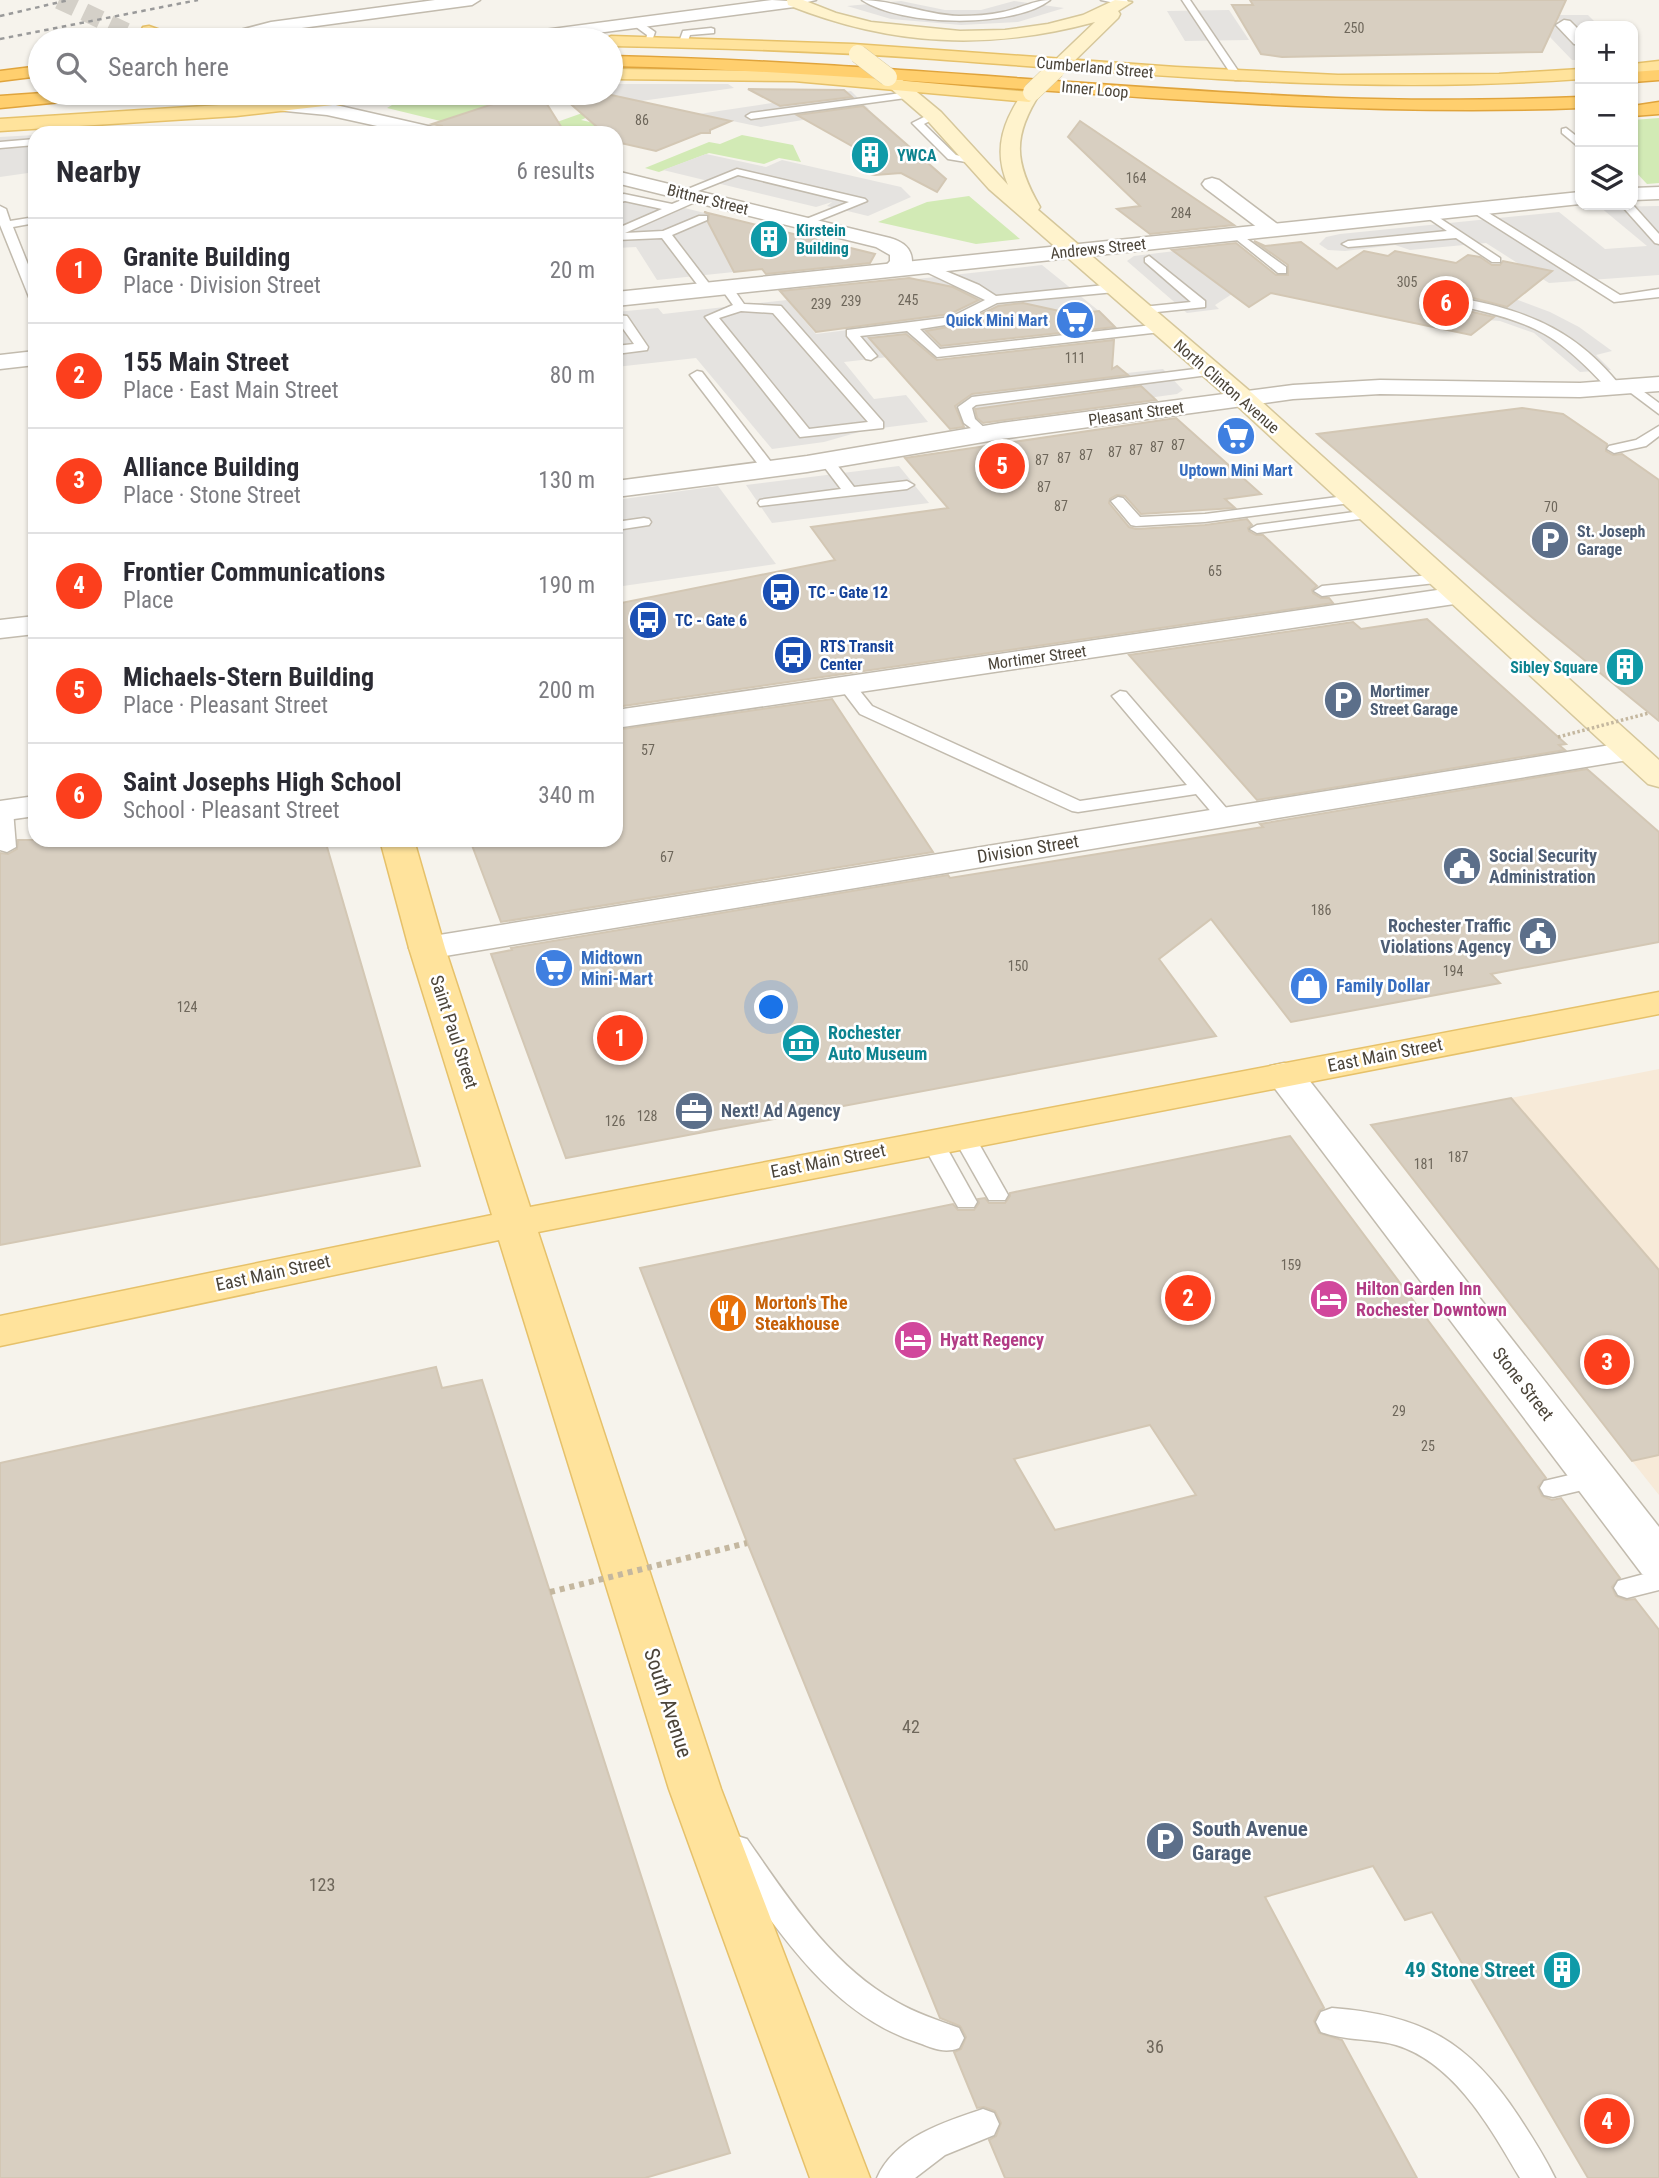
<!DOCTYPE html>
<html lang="en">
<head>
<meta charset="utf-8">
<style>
  :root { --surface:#fff; --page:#f2f2f3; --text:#2b2b33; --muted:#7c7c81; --line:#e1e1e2; --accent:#fc3f1d }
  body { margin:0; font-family:"Roboto Condensed",sans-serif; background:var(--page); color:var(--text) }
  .controls { position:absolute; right:21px; top:21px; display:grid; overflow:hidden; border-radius:14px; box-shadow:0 2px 5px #0004 }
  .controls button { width:63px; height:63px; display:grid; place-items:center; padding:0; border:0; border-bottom:2px solid var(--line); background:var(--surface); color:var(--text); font:35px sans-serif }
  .you { position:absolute; left:772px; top:1008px; width:24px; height:24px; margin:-18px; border:5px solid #fff; border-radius:50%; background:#1a73e8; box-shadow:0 0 0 10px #1a73e833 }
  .badge { display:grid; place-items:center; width:46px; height:46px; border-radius:50%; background:var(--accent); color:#fff; font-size:23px; font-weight:700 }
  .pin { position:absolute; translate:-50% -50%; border:4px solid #fff; box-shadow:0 2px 7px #0006 }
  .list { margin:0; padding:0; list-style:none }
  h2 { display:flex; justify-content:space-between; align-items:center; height:91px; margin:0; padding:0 28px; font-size:30px }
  h2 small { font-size:23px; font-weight:400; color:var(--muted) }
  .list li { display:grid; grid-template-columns:46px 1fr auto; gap:21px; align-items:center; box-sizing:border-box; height:105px; padding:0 28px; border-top:2px solid var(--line) }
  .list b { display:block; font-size:26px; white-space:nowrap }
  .list p { margin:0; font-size:23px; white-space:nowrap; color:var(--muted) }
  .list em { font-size:23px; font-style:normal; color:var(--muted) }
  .icon { flex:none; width:38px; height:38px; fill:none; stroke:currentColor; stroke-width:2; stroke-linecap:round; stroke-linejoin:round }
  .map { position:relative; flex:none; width:1659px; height:2178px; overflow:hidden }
  .search { position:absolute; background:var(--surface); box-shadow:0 2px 5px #0004; left:28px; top:28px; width:595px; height:77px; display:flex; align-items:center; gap:18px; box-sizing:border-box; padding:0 24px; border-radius:38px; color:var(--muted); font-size:26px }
  .panel { position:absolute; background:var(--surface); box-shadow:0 2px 5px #0004; left:28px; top:126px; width:595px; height:721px; border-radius:21px }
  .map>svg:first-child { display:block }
  .commercial { fill:#f7ead8 }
  .green { fill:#d2eab5 }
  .parking { fill:#e5e3e0 }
  .building { fill:#d8cfc1; stroke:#d3c7b4; stroke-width:2; fill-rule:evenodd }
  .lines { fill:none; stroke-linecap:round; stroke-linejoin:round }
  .primary-tunnel { stroke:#d4d0c8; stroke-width:18; stroke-dasharray:18 10; stroke-linecap:butt }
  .service-casing { stroke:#c2bbae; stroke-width:3 }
  .minor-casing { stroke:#c2bbae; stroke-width:3 }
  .tertiary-casing { stroke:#c2bbae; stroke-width:3 }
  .secondary-casing { stroke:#d6c79b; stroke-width:3 }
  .primary-casing { stroke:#e6c16a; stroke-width:3 }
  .motorway-casing { stroke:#e0a43c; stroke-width:3 }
  .service { fill:#fff; fill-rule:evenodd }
  .minor { fill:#fff; fill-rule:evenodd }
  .tertiary { fill:#fff; fill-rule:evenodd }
  .secondary { fill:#fff3cd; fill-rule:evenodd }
  .primary { fill:#ffe39c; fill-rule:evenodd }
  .motorway { fill:#ffcf6e; fill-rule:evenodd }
  .rail { stroke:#9a9a9a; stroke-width:2.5; stroke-dasharray:4.5 4.5; stroke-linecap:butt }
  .secondary-bridge-casing { stroke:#d6c79b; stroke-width:19; stroke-linecap:butt }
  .path-bridge-far1 { stroke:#c4b79f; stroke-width:3.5; stroke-dasharray:2.5 2.5; stroke-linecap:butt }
  .path-bridge { stroke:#c4b79f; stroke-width:6; stroke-dasharray:5 5; stroke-linecap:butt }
  .secondary-bridge { stroke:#fff3cd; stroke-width:18 }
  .labels { text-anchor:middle; stroke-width:5; stroke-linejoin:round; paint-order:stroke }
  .number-label { font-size:14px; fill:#6e675b }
  .far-street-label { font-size:16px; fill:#4b4439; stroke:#fff }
  .far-culture-label { font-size:16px; font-weight:bold; fill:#0d838f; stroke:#fff; text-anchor:start }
  .far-shop-label { font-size:16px; font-weight:bold; fill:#366cbe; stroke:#fff; text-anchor:end }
  .far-service-label { font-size:16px; font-weight:bold; fill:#4e5e75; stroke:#fff; text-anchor:start }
  .far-transit-label { font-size:16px; font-weight:bold; fill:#164399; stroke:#fff; text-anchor:start }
  .street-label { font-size:18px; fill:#4b4439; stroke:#fff }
  .service-label { font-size:18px; font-weight:bold; fill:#4e5e75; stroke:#fff; text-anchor:start }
  .shop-label { font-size:18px; font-weight:bold; fill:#366cbe; stroke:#fff; text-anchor:start }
  .culture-label { font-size:18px; font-weight:bold; fill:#0d838f; stroke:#fff; text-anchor:start }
  .hotel-label { font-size:18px; font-weight:bold; fill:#b23c85; stroke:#fff; text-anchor:start }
  .food-label { font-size:18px; font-weight:bold; fill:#c56008; stroke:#fff; text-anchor:start }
  .near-number-label { font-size:18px; fill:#6e675b }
  .near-street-label { font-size:21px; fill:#4b4439; stroke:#fff }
  .near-service-label { font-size:21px; font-weight:bold; fill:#4e5e75; stroke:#fff; text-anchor:start }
  .near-culture-label { font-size:21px; font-weight:bold; fill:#0d838f; stroke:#fff; text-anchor:end }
</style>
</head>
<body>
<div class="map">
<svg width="1659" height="2178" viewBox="0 0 1659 2178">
  <rect width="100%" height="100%" fill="#f6f3ec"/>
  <!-- commercial -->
  <g class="commercial">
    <path d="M1659,1069V1270L1511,1098Z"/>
    <path d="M1659,1455V1495L1632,1461Z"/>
  </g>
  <!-- green -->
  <g class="green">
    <path d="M508,93H541L520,95L461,126L387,108L392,105Z"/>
    <path d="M588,111L597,113L581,120L612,127L595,133H526Z"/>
    <path d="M1659,118V183L1647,184L1633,169V120Z"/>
    <path d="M742,135L793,145L801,162L779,158L764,164L709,153L659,172L645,168L709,142L720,144Z"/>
    <path d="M969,196L1020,239L976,244L878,222L927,202Z"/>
  </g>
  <!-- parking -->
  <g class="parking">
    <path d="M901,1L945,10H981L1014,1L1064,8L1018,22L961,25L891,19L847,6Z"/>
    <path d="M1229,10L1249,40L1185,41L1167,11Z"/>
    <path d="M1555,15H1588L1599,26H1580V60H1572L1549,36L1542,23L1560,22Z"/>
    <path d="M611,84H728L734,88L641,101L602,93H611Z"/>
    <path d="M851,91L869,109L761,127L699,114Z"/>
    <path d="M35,135V172L0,177V137Z"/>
    <path d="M706,154L766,167L782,160L901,187L911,197L868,216L827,206L832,202L816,207L663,170Z"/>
    <path d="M616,191L725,218L709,224L746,256L734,272L657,280L636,247L616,248Z"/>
    <path d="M1659,206V275L1549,283L1486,243L1410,250L1395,245L1345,251L1328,250L1319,244L1326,237L1340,234L1559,212L1605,249L1647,246L1600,207Z"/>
    <path d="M1175,251L1232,294L1215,305L1219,309L1187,313L1127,261L1134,256Z"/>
    <path d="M1042,265L1099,311L949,329L968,348L844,362L874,399L906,395L928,422L866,430L824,442L772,449L696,358L616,367V312L658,308L663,314L787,300L816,334L872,327L868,321L926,298L972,293L917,279Z"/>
    <path d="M1433,288L1510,297L1550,312L1579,327L1612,351L1596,355L1611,370L1580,372L1534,333L1500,321L1429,315L1415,324L1384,317Z"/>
    <path d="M1163,369L1183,390L1177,394L953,425L950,397L1000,387Z"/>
    <path d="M899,466L929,503L772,523L746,485Z"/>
    <path d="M718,486L776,564L616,587V500Z"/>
  </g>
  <!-- building -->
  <g class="building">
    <path d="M1250,0H1566L1542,52L1282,57L1261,54L1232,5H1253Z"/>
    <path d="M748,89L844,90L852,97L780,106Z"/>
    <path d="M527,93H540L565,133H445L442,126L432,124Z"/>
    <path d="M558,93H602L731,121L710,130V133H701L656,151L616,142V133H604Z"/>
    <path d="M863,106L946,179L937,192L901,173L875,175L865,173L853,161L857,149L797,115Z"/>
    <path d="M1080,121L1234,225L1150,234L1117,209L1140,206L1068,137Z"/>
    <path d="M704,212L875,254L870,263L766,274L762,269L734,272L708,222L709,214Z"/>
    <path d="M1254,241L1265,246L1301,242L1337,269L1364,251L1388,256L1395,251L1456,263L1468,255L1480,257L1492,265H1500L1503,261L1552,271L1507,307L1466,296L1458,301L1460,309L1494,317L1471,335L1271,293L1249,307L1172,250L1236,243L1276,275H1288V265Z"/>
    <path d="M909,278L953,287L979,300L950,314L816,332L780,291Z"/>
    <path d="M1023,303L1073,314L1099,311L1115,327L941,346L926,331L959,325L998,306Z"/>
    <path d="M906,334L937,360L1114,340L1112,369L1117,366L1128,375L972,394L955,406L964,427L950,429L869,338Z"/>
    <path d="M1141,386L1156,400L983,423L977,418L975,409Z"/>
    <path d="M1522,408L1563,414L1607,444L1606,451L1613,455L1622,454L1659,480V721L1534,619L1317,434Z"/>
    <path d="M1176,418L1261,494L1225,499L1235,508L1141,514L1125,496L1117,495L1110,499L1109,503L1129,527L1136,529L1205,525L1247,519L1252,525L1248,528L1249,531L1256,535H1263L1317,586L1312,590L1313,593L1321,598H1329L1333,603L616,707V604L835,560L811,527L948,508L905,458Z"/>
    <path d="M1427,619L1566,744L1559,745L1565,750L1257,800L1129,655L1353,622L1361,629Z"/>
    <path d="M832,699L933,852L501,922L470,840H616V730Z"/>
    <path d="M1587,769L1659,832V942L1491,974L1500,983L1291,1022L1211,919L1159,959L1216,1036L566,1158L491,954L512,950L511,948L948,875L950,878L1263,827L1260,824Z"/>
    <path d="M18,840H325L420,1166L0,1245V853L8,854L17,849Z"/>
    <path d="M1511,1098L1659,1270V1455L1632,1461L1371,1125Z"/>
    <path d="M1290,1136L1546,1478L1538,1487L1542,1496L1552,1500L1561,1498L1620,1578L1612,1587L1616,1596L1626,1600L1635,1599L1659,1630V2178H1588L1432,1912L1405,1920L1373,1866L1265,1897L1324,2008L1319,2011L1314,2021L1319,2033L1342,2040L1417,2178H1005L989,2140L996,2136L1001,2123L995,2111L984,2107L977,2108L954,2052L961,2049L966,2037L960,2026L940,2018L747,1542L640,1268L953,1204L958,1210H974L979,1203L978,1199L985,1198L989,1203H1005L1010,1196V1193ZM1150,1425L1196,1495L1055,1530L1014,1459Z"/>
    <path d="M436,1367L442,1388L482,1380L730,2153L645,2178H0V1463Z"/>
  </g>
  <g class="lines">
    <!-- primary-tunnel -->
    <path class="primary-tunnel" d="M59,0L131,34"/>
    <!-- service casing -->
    <g class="service-casing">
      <g id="service">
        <path d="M791,0H816L794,5L790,2Z"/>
        <path d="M862,0C893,0 925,15 959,16C974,16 989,15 1003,12C1019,9 1034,0 1050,0C1012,29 901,26 862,0Z"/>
        <path d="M1101,0H1127L1128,2L1124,5Z"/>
        <path d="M1182,0H1190L1243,78L1241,80H1235Z"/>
        <path d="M632,20H638L655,32L651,44H645L647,35L632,24Z"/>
        <path d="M711,28L714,29V33L690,35L687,44L679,42L683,31Z"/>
        <path d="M909,92L914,95L913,97L751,119L746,116L751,113Z"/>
        <path d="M930,114L939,116L924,124L956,155L978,160V164L948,159L912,123Z"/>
        <path d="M1566,128L1580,139V148L1562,133V129Z"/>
        <path d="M35,139V145L0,148V142Z"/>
        <path d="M737,169L865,199L867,201L805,226L799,223L801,221L849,202L738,175L688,195L678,193Z"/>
        <path d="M624,194L672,204L694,195H702V199L625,233L663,231L699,216H707V220L672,235L711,286V292H703L662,238L616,240V229L662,209L625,201L616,203V196Z"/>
        <path d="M1621,205H1633L1659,234V244L1655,243Z"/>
        <path d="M0,206L6,209L10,221L35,217V223L13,227L35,282V301L29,297L0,225Z"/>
        <path d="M1471,207H1479L1620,295L1659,289V297L1614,302L1471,211Z"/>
        <path d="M1429,211L1500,258V262H1492L1456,238L1348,247L1342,244L1348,241L1447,231L1425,216V212Z"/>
        <path d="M1236,231L1286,267V273H1278L1232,236L1230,234Z"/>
        <path d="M1149,256L1205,301V307L1138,314L1136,311L1142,307L1191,302L1145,262V258Z"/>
        <path d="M924,262L979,285L996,296L1115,284L1121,288L1115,292L997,303L958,323L920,329L940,349L1161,324L1167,328L1161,332L937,357L907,331L860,336L877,356L871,360L866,359L847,336V330L951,317L985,300L920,269V263Z"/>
        <path d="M726,283L730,284L744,304L781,306L883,422V428L800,437L705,317L733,305L720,287ZM741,311L773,313L868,422L809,429L719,318Z"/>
        <path d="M1465,299C1532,312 1579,333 1622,388L1615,392L1610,391C1556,333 1537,324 1461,306L1459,303Z"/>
        <path d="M616,315L627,316L648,347L647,350L616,354V346L634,344L619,323H616Z"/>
        <path d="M1211,367L1218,371L1216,374L976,405L972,408L975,419L990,433L983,437L964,423L958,407L972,397Z"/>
        <path d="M697,371L702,372L774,466V472H764L690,375Z"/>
        <path d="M1632,383L1659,403V414L1627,390L1625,387Z"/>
        <path d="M1659,426V436L1646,446L1614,453L1607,449L1609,446L1636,440Z"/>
        <path d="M826,456L831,457L854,487L907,481L914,485L907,489L760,506L758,503L760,500L765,499L841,489L819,460Z"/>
        <path d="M1353,495L1358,496L1360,499L1358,502L1205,522L1136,526L1131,525L1111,501L1118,497L1123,498L1140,517L1205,514Z"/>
        <path d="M1369,510L1376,514L1374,517L1257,533L1250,529L1257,525Z"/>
        <path d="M644,518L649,519L651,522L649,525L616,530V522Z"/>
        <path d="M1439,574L1444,576L1447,579L1444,582L1322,596L1314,591L1322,586Z"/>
        <path d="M846,680L852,681L872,706L1080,801L1187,785L1112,696L1120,691L1126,692L1234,817L1225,822L1219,821L1196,794L1078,812L1072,811L860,714L838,685Z"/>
        <path d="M4,805L13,810L16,847L7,852L0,850V806Z"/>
        <path d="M963,1128L971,1130L974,1135L1008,1195L1005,1200H989L986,1195L952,1135L955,1130Z"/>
        <path d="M932,1134L940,1136L943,1141L977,1202L974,1207H958L955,1202L921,1141L924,1136Z"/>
        <path d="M1595,1469L1604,1471L1608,1478L1604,1485L1553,1497L1544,1495L1540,1488L1544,1481Z"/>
        <path d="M1659,1570V1590L1627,1598L1618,1595L1614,1588L1618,1581Z"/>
        <path d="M737,1836L747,1839C788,1898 831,1965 895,2001C915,2013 937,2020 959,2028L964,2038L959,2048C944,2054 933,2048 919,2043C831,2015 776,1929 727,1857L722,1848L727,1839Z"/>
        <path d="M1332,2008C1422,2015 1469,2041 1519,2117C1532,2137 1545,2157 1555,2178H1520C1491,2129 1455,2063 1396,2045C1371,2038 1344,2041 1321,2032L1316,2022L1321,2012Z"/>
        <path d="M983,2109L994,2113L999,2124L994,2135L945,2155L915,2178H877C895,2137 944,2122 983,2109Z"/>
      </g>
    </g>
    <!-- minor casing -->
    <g class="minor-casing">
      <g id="minor">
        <path d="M435,0H480L472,5L272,32L241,40H214L217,36L271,22Z"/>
        <path d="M772,0L802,2L794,7L544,40H498L507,35Z"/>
        <path d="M1564,20L1570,21L1580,31V45L1574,44L1556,25Z"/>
        <path d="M282,100L327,103L441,129L443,133H409L327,115L275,110L273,106Z"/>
        <path d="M616,171L890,238C903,242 912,248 912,262L902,274H886L883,269L890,261V255L876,247L616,183Z"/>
        <path d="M1212,178L1219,180L1280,226L1283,230L1280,234H1266L1205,188L1202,184L1205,180Z"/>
        <path d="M1659,377V391L1580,397L1380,394L1293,399L1001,439L807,472L616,497V481L807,456L1001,423L1293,385L1380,380L1580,383Z"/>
        <path d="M1458,587L1468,590L1472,596L1468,602L616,728V710Z"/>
        <path d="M35,616V634L0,638V620Z"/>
        <path d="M1629,742L1640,744L1645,751L1640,758L427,959L414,956L409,948L414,940L427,937Z"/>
        <path d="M35,796V816L0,821V801Z"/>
        <path d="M1284,1063L1298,1066L1659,1527V1579L1642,1574L1270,1082L1265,1074L1270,1066Z"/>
      </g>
    </g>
    <!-- tertiary casing -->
    <g class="tertiary-casing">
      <g id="tertiary">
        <path d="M1659,187V199L1633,200V188Z"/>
        <path d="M1580,192V204L616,306V292Z"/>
        <path d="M35,351V365L0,369V355Z"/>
      </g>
    </g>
    <!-- secondary casing -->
    <g class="secondary-casing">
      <g id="secondary">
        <path d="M787,0H803L836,13L871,22L960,31L1005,30L1048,24L1083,15L1115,0L1132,2L1118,11L1120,14L1118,18L1062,73L1056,74L1047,69L1050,65L1095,22C988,51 891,46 788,5Z"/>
        <path d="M888,72L894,73L941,112L1008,185C992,148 1004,119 1026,88H1038L1041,92C1012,136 1014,162 1040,207L1038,210L1252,393L1659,760V787L1648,784L1234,403L989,189L927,120L882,81L879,77L882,73Z"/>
      </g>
    </g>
    <!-- primary casing -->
    <g class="primary-casing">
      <g id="primary">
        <path d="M149,26L177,36L180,40C166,41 151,42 141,31L143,27Z"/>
        <path d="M611,36L853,44L1176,67L1338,75L1499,74L1580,69V79C1364,95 1150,75 934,59C827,51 719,48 611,46V40H603Z"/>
        <path d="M1659,61V71L1633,74V64Z"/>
        <path d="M611,69L794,71L1029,92L1038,97L1029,102L794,81L611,79Z"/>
        <path d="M345,93H403L394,98L236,116L0,131V119L236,104Z"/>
        <path d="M380,840H414L445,948L530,1207L1659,992V1014L538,1232L721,1789L870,2178H810L669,1789L499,1240L0,1346V1316L492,1215L409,948Z"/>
      </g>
    </g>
    <!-- motorway casing -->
    <g class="motorway-casing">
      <g id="motorway">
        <path d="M611,56C854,61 1094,88 1336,98C1417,101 1499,100 1580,97V108C1256,120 935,73 611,66Z"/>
        <path d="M40,66V76L0,81V71Z"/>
        <path d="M1659,70V80L1633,82V72Z"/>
        <path d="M43,93H111L102,98L0,108V96Z"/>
        <path d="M1659,102V114L1633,116V106Z"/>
      </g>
    </g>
    <!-- service -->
    <use href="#service" class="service"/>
    <!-- minor -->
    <use href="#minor" class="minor"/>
    <!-- tertiary -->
    <use href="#tertiary" class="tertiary"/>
    <!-- secondary -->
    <use href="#secondary" class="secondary"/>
    <!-- primary -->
    <use href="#primary" class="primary"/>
    <!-- motorway -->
    <use href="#motorway" class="motorway"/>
    <!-- rail -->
    <g class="rail">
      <path d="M0,16L69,0"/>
      <path d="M0,39L198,0"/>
    </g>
    <!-- secondary-bridge casing -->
    <g class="secondary-bridge-casing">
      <g id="secondary-bridge">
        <path d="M858,54L888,77"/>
        <path d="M1032,92L1056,69"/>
      </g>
    </g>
    <!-- path-bridge-far1 -->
    <path class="path-bridge-far1" d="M1558,737L1649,713"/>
    <!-- path-bridge -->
    <path class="path-bridge" d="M550,1592L747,1543"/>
    <!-- secondary-bridge -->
    <use href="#secondary-bridge" class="secondary-bridge"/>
  </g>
  <!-- icons -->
  <defs>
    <g id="building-disc" transform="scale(2.0125)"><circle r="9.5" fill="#0f9aa8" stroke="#fff"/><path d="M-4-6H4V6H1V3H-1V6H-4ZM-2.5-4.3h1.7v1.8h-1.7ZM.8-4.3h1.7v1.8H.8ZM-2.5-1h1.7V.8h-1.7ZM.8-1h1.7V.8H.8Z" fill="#fff"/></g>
    <g id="supermarket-disc" transform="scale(2.0125)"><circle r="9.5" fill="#3f7fe0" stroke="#fff"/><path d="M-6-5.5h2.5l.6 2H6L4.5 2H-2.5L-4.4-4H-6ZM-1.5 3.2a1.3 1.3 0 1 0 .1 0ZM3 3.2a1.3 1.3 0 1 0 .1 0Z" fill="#fff"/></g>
    <g id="parking-disc" transform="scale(2.0125)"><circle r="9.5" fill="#5c6f8a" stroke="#fff"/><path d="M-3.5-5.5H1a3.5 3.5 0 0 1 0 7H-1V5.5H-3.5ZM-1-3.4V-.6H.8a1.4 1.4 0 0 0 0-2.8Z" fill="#fff"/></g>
    <g id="bus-disc" transform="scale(2.0125)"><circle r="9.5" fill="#1a4fb4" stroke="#fff"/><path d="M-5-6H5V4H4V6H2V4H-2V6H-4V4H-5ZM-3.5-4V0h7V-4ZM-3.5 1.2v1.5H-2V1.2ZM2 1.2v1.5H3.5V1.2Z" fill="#fff"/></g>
    <g id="civic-disc" transform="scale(2.0125)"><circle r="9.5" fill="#5c6f8a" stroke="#fff"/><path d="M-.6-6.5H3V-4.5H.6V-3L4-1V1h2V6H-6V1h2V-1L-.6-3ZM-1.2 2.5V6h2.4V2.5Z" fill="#fff"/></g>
    <g id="shop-disc" transform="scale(2.0125)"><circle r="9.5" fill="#3f7fe0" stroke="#fff"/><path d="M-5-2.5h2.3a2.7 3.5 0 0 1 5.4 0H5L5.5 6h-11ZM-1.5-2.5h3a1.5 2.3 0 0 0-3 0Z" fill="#fff"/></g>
    <g id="museum-disc" transform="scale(2.0125)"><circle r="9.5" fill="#0f9aa8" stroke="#fff"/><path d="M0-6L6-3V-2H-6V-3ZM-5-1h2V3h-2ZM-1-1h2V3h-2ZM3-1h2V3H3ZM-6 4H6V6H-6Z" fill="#fff"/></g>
    <g id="office-disc" transform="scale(2.0125)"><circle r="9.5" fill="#5c6f8a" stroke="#fff"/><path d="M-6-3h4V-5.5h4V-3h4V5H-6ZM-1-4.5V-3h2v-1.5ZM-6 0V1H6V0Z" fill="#fff"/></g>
    <g id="hotel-disc" transform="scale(2.0125)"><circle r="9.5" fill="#d1479c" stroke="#fff"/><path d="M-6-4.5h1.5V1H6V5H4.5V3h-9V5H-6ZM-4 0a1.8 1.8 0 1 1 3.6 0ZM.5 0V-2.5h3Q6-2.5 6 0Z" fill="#fff"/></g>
    <g id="restaurant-disc" transform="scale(2.0125)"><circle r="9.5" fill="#e8710a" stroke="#fff"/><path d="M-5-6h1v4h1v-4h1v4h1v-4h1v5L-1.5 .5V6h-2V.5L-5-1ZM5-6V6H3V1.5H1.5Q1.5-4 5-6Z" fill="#fff"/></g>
  </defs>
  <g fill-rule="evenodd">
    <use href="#building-disc" x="870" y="155"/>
    <use href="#building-disc" x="769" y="239"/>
    <use href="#supermarket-disc" x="1075" y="320"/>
    <use href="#supermarket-disc" x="1236" y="436"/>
    <use href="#parking-disc" x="1550" y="540"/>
    <use href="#bus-disc" x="781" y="592"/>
    <use href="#bus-disc" x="648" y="620"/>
    <use href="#bus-disc" x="793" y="655"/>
    <use href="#building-disc" x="1625" y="667"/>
    <use href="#parking-disc" x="1343" y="700"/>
    <use href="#civic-disc" x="1462" y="866"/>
    <use href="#civic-disc" x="1538" y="936"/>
    <use href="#supermarket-disc" x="554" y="968"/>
    <use href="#shop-disc" x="1309" y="986"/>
    <use href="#museum-disc" x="801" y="1043"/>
    <use href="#office-disc" x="694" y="1111"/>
    <use href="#hotel-disc" x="1329" y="1299"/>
    <use href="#restaurant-disc" x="728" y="1313"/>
    <use href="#hotel-disc" x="913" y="1340"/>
    <use href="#parking-disc" x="1165" y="1841"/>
    <use href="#building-disc" x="1562" y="1970"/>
  </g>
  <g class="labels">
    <!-- number labels -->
    <g class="number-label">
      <text x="1354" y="33">250</text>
      <text x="642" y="125">86</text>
      <text x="1136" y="183">164</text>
      <text x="1181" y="218">284</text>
      <text x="1407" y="287">305</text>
      <text x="908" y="305">245</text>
      <text x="851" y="306">239</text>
      <text x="821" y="309">239</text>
      <text x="1075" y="363">111</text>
      <text x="1178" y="450">87</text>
      <text x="1157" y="452">87</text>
      <text x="1136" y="455">87</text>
      <text x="1115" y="457">87</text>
      <text x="1086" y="460">87</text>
      <text x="1064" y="463">87</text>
      <text x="1042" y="465">87</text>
      <text x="1044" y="492">87</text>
      <text x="1061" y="511">87</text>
      <text x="1551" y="512">70</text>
      <text x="1215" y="576">65</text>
      <text x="648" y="755">57</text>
      <text x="667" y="862">67</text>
      <text x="1321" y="915">186</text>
      <text x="1018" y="971">150</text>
      <text x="1453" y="976">194</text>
      <text x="187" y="1012">124</text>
      <text x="647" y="1121">128</text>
      <text x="615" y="1126">126</text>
      <text x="1458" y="1162">187</text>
      <text x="1424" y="1169">181</text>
      <text x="1291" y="1270">159</text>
      <text x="1399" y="1416">29</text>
      <text x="1428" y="1451">25</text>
    </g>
    <!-- far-street labels -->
    <g class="far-street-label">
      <text transform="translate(1095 67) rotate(5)" y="6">Cumberland Street</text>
      <text transform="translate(1095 89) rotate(5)" y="6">Inner Loop</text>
      <text transform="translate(708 199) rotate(14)" y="6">Bittner Street</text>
      <text transform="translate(1098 248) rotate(-6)" y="6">Andrews Street</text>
      <text transform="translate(1227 386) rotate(41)" y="6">North Clinton Avenue</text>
      <text transform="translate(1136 413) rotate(-8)" y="6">Pleasant Street</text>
      <text transform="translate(1037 657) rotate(-8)" y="6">Mortimer Street</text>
    </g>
    <!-- far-culture labels -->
    <g class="far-culture-label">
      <text x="897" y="161">YWCA</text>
      <text x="796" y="236">Kirstein<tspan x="796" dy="18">Building</tspan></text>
      <text x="1598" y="673" text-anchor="end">Sibley Square</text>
    </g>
    <!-- far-shop labels -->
    <g class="far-shop-label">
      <text x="1048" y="326">Quick Mini Mart</text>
      <text x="1236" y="476" text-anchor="middle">Uptown Mini Mart</text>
    </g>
    <!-- far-service labels -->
    <g class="far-service-label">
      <text x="1577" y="537">St. Joseph<tspan x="1577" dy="18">Garage</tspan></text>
      <text x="1370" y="697">Mortimer<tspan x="1370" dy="18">Street Garage</tspan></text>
    </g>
    <!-- far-transit labels -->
    <g class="far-transit-label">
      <text x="808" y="598">TC - Gate 12</text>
      <text x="675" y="626">TC - Gate 6</text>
      <text x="820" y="652">RTS Transit<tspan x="820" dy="18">Center</tspan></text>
    </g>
    <!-- street labels -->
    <g class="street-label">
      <text transform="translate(1028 849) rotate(-9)" y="6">Division Street</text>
      <text transform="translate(454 1032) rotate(72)" y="6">Saint Paul Street</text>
      <text transform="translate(1385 1055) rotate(-11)" y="6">East Main Street</text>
      <text transform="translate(828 1161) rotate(-11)" y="6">East Main Street</text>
      <text transform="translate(273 1273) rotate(-12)" y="6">East Main Street</text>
      <text transform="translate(1523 1384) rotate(52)" y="6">Stone Street</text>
    </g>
    <!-- service labels -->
    <g class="service-label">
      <text x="1489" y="862">Social Security<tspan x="1489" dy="21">Administration</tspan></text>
      <text x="1511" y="932" text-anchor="end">Rochester Traffic<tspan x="1511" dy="21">Violations Agency</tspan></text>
      <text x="721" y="1117">Next! Ad Agency</text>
    </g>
    <!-- shop labels -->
    <g class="shop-label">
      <text x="581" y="964">Midtown<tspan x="581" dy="21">Mini-Mart</tspan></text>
      <text x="1336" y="992">Family Dollar</text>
    </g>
    <!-- culture labels -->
    <g class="culture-label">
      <text x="828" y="1039">Rochester<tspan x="828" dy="21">Auto Museum</tspan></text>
    </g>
    <!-- hotel labels -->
    <g class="hotel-label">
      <text x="1356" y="1295">Hilton Garden Inn<tspan x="1356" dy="21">Rochester Downtown</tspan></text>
      <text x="940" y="1346">Hyatt Regency</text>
    </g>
    <!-- food labels -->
    <g class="food-label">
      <text x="755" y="1309">Morton's The<tspan x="755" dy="21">Steakhouse</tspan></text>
    </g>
    <!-- near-number labels -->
    <g class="near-number-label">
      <text x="911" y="1733">42</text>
      <text x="322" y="1891">123</text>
      <text x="1155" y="2053">36</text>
    </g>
    <!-- near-street labels -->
    <g class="near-street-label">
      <text transform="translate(668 1703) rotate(72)" y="7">South Avenue</text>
    </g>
    <!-- near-service labels -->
    <g class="near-service-label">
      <text x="1192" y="1836">South Avenue<tspan x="1192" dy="24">Garage</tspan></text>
    </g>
    <!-- near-culture labels -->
    <g class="near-culture-label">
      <text x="1535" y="1977">49 Stone Street</text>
    </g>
  </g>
</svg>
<div class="controls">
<button>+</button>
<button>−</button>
<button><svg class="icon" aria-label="layers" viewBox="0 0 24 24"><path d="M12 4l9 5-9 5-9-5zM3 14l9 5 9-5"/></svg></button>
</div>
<div class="you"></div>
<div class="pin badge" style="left:620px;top:1038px">1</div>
<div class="pin badge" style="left:1188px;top:1298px">2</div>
<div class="pin badge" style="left:1607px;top:1362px">3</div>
<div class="pin badge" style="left:1607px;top:2121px">4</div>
<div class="pin badge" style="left:1002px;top:466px">5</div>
<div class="pin badge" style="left:1446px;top:303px">6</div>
<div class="search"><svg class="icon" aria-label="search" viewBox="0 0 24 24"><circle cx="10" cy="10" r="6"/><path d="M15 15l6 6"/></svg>Search here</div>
<section class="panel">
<h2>Nearby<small>6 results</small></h2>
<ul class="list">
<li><span class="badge">1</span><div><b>Granite Building</b><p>Place · Division Street</p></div><em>20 m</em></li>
<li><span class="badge">2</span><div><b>155 Main Street</b><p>Place · East Main Street</p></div><em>80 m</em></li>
<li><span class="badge">3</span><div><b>Alliance Building</b><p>Place · Stone Street</p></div><em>130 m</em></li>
<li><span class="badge">4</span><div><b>Frontier Communications</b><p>Place</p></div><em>190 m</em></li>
<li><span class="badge">5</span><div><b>Michaels-Stern Building</b><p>Place · Pleasant Street</p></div><em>200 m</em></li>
<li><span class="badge">6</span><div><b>Saint Josephs High School</b><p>School · Pleasant Street</p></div><em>340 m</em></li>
</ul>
</section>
</div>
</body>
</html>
